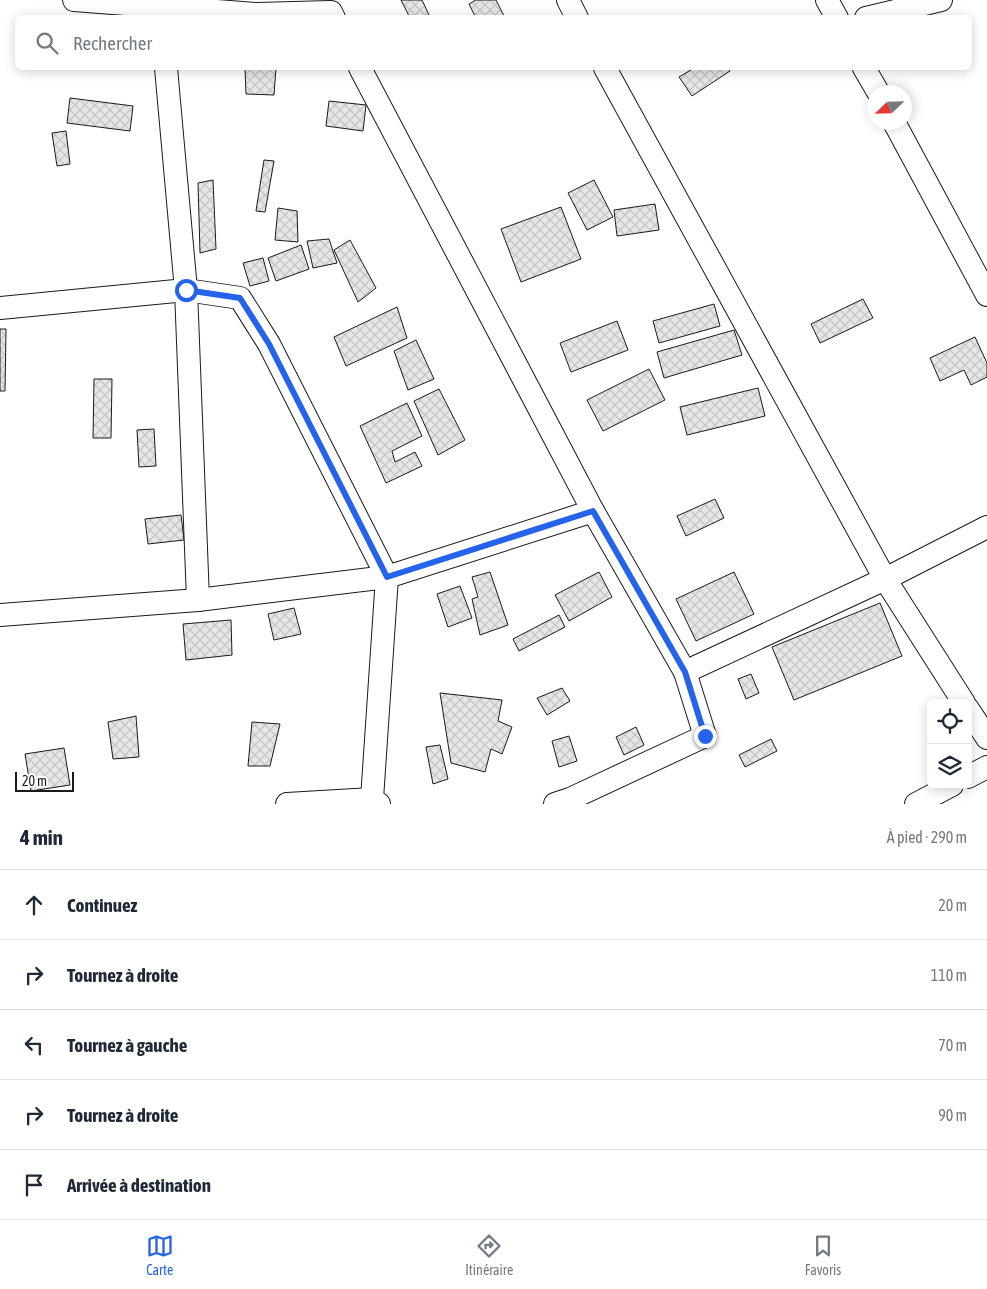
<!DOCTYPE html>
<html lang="fr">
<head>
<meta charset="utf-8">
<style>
  :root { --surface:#fff; --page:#f6f6f7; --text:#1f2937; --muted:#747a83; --line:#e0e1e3; --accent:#2563eb }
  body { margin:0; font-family:"Asap Condensed",sans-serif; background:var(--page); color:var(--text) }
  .controls { position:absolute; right:15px; bottom:15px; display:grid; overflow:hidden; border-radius:8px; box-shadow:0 2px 12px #0003 }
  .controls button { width:45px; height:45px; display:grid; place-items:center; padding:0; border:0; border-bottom:1px solid var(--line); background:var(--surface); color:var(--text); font:25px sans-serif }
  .compass { position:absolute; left:867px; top:85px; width:45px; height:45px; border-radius:50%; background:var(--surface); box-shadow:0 2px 12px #0003; rotate:247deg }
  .scale { position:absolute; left:15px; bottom:12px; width:59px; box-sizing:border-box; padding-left:5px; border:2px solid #1a1a1a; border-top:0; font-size:14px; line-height:18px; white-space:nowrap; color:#1a1a1a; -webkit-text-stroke:4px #fff; paint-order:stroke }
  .stop { position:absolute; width:15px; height:15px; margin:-11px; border:4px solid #2563eb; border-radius:50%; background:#fff }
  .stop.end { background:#2563eb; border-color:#fff; box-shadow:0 1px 5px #0008 }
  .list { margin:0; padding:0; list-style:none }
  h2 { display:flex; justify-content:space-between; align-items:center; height:65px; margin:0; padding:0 20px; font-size:21px }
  h2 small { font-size:16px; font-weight:400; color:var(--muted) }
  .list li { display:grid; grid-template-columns:32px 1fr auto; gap:15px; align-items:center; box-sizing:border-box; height:70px; padding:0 20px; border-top:1px solid var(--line) }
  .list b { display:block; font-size:19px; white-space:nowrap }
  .list em { font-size:16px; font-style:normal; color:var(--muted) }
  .icon { flex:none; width:28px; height:28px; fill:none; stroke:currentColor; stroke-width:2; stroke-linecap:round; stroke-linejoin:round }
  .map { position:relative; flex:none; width:987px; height:804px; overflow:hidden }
  .search { position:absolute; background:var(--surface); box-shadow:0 2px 12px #0003; left:15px; right:15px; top:15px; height:55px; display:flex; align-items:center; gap:12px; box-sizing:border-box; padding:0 18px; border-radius:8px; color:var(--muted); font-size:19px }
  .sheet { height:415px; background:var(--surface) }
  nav { display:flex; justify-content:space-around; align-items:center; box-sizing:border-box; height:70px; border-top:1px solid var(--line); background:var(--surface); font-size:14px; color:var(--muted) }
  nav a { display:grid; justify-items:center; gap:2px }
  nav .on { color:var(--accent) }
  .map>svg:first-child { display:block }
  .building { fill:url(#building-cross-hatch); stroke:#1a1a1a }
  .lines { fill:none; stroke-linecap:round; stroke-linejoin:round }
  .minor-casing { stroke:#1a1a1a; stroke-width:24 }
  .minor { stroke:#fff; stroke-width:22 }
  .route { stroke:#2563eb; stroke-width:6 }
</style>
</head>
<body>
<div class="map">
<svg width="987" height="804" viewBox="0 0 987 804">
  <defs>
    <pattern id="building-cross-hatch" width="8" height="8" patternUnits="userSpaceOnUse" patternTransform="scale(1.25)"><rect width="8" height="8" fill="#e6e6e6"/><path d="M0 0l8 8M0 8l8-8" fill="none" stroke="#c5c5c5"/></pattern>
  </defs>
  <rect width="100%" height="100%" fill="#fff"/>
  <!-- building -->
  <g class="building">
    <path d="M401,0H422L429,15L425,18H410Z"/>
    <path d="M476,0H496L505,18H476L469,4Z"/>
    <path d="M245,68H276L274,95L246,94Z"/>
    <path d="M694,68H728L730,71L692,96L679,77Z"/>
    <path d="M70,98L133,106L130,131L67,123Z"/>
    <path d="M329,101L366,105L363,131L326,126Z"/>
    <path d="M66,131L70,164L57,166L52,133Z"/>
    <path d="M264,160L274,161L265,212L256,211Z"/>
    <path d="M213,180L216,249L200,253L198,183Z"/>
    <path d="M594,180L613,217L587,230L568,193Z"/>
    <path d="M655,204L659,230L617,236L614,210Z"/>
    <path d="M561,207L581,259L521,282L501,229Z"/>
    <path d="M278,208L297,211L298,242L275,240Z"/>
    <path d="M329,239L337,263L313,268L307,241Z"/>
    <path d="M350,240L376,288L358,302L334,250Z"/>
    <path d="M301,245L309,269L276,281L268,258Z"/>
    <path d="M263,258L269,281L250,286L243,263Z"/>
    <path d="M863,299L873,318L820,343L811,324Z"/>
    <path d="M714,304L720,326L659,343L653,321Z"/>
    <path d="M397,307L407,338L346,366L334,337Z"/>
    <path d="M617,321L628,350L571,372L560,343Z"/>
    <path d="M0,329H6L5,391H0Z"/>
    <path d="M734,330L742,355L664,378L657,352Z"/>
    <path d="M975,337L987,363V377L971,385L964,370L940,381L930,358Z"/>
    <path d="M416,340L434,379L408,390L394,351Z"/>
    <path d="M649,369L665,400L603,431L587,400Z"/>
    <path d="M94,379H112L111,438H93Z"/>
    <path d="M758,388L765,416L687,435L680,407Z"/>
    <path d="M439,389L465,440L438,455L414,401Z"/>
    <path d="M407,403L422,436L392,451L395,462L415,452L422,466L386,483L360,426Z"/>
    <path d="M154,429L156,466L139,467L137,430Z"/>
    <path d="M715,499L724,518L686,536L677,516Z"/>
    <path d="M181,515L184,540L148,544L145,519Z"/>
    <path d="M490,572L508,625L480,635L472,599L478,597L472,577Z"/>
    <path d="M599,572L612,597L569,621L555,595Z"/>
    <path d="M734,572L754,614L696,641L676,599Z"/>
    <path d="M460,586L472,618L448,627L437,594Z"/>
    <path d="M880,603L902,656L794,700L772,647Z"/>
    <path d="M294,608L301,634L274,640L268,614Z"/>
    <path d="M559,615L565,627L519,651L513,639Z"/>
    <path d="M231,620L232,655L186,660L183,624Z"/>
    <path d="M751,674L759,693L746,699L738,679Z"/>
    <path d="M562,688L570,701L547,715L537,698Z"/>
    <path d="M440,693L502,700L498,721L512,727L502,754L491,749L485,772L451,763Z"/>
    <path d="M136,716L139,757L113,759L108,722Z"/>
    <path d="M252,722L280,724L270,766H248Z"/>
    <path d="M636,727L644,745L624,755L616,737Z"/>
    <path d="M569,736L577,761L559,767L552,741Z"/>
    <path d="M771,739L777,751L745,767L739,755Z"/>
    <path d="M440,745L448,779L433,784L426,747Z"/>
    <path d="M64,748L70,785L31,791L25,754Z"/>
  </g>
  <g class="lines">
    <!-- minor casing -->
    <g class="minor-casing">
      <g id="minor">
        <path d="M74,0L256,14L331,12L334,18"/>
        <path d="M568,0L577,18"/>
        <path d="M827,0L837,18"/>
        <path d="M866,18L941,0"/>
        <path d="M166,68L186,290L198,600"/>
        <path d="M360,68L593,511L685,672L705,736L570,799L555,804"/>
        <path d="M605,68L885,579L964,703"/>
        <path d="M864,68L878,92"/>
        <path d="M894,122L987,295"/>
        <path d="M0,308L186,290L240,298L269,344L387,577L372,799"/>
        <path d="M0,615L198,600L387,577L593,511"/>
        <path d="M685,672L885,579L987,527"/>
        <path d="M968,709L987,738"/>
        <path d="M968,777L987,767"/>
        <path d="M287,804L372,799L379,804"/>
        <path d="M916,804L952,785"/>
      </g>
    </g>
    <!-- minor -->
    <use href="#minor" class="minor"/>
  </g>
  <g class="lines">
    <!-- route -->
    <path class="route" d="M186,290L240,298L269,344L387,577L593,511L685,672L705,736"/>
  </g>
</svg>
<div class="controls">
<button><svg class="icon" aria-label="locate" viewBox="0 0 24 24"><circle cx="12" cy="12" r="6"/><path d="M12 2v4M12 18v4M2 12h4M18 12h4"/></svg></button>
<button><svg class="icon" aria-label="layers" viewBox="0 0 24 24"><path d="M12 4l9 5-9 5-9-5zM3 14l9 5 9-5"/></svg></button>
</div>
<svg class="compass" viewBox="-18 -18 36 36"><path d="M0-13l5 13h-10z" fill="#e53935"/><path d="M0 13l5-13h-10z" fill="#747a83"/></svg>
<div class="scale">20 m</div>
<div class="stop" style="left:186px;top:290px"></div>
<div class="stop end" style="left:705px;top:736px"></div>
<div class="search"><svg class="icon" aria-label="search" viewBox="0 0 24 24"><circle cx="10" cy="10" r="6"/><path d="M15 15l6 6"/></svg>Rechercher</div>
</div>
<section class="sheet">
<h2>4 min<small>À pied · 290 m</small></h2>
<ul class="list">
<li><svg class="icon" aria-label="ahead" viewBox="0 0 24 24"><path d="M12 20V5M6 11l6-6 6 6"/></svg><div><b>Continuez</b></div><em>20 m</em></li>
<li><svg class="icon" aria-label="right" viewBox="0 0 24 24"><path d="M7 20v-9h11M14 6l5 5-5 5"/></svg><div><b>Tournez à droite</b></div><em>110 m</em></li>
<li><svg class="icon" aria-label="left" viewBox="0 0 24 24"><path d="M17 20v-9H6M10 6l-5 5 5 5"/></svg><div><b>Tournez à gauche</b></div><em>70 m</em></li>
<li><svg class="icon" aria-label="right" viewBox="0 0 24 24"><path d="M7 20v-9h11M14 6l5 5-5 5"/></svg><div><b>Tournez à droite</b></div><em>90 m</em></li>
<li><svg class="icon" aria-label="arrive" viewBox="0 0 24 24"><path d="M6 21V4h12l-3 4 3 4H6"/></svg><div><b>Arrivée à destination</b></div></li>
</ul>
</section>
<nav>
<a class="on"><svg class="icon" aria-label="map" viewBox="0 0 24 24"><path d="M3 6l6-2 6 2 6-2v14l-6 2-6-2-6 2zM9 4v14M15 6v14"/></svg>Carte</a>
<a><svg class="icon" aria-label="directions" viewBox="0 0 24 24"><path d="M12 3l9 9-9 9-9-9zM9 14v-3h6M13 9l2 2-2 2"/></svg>Itinéraire</a>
<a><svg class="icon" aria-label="saved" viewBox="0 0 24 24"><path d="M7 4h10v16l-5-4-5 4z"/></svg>Favoris</a>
</nav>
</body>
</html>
